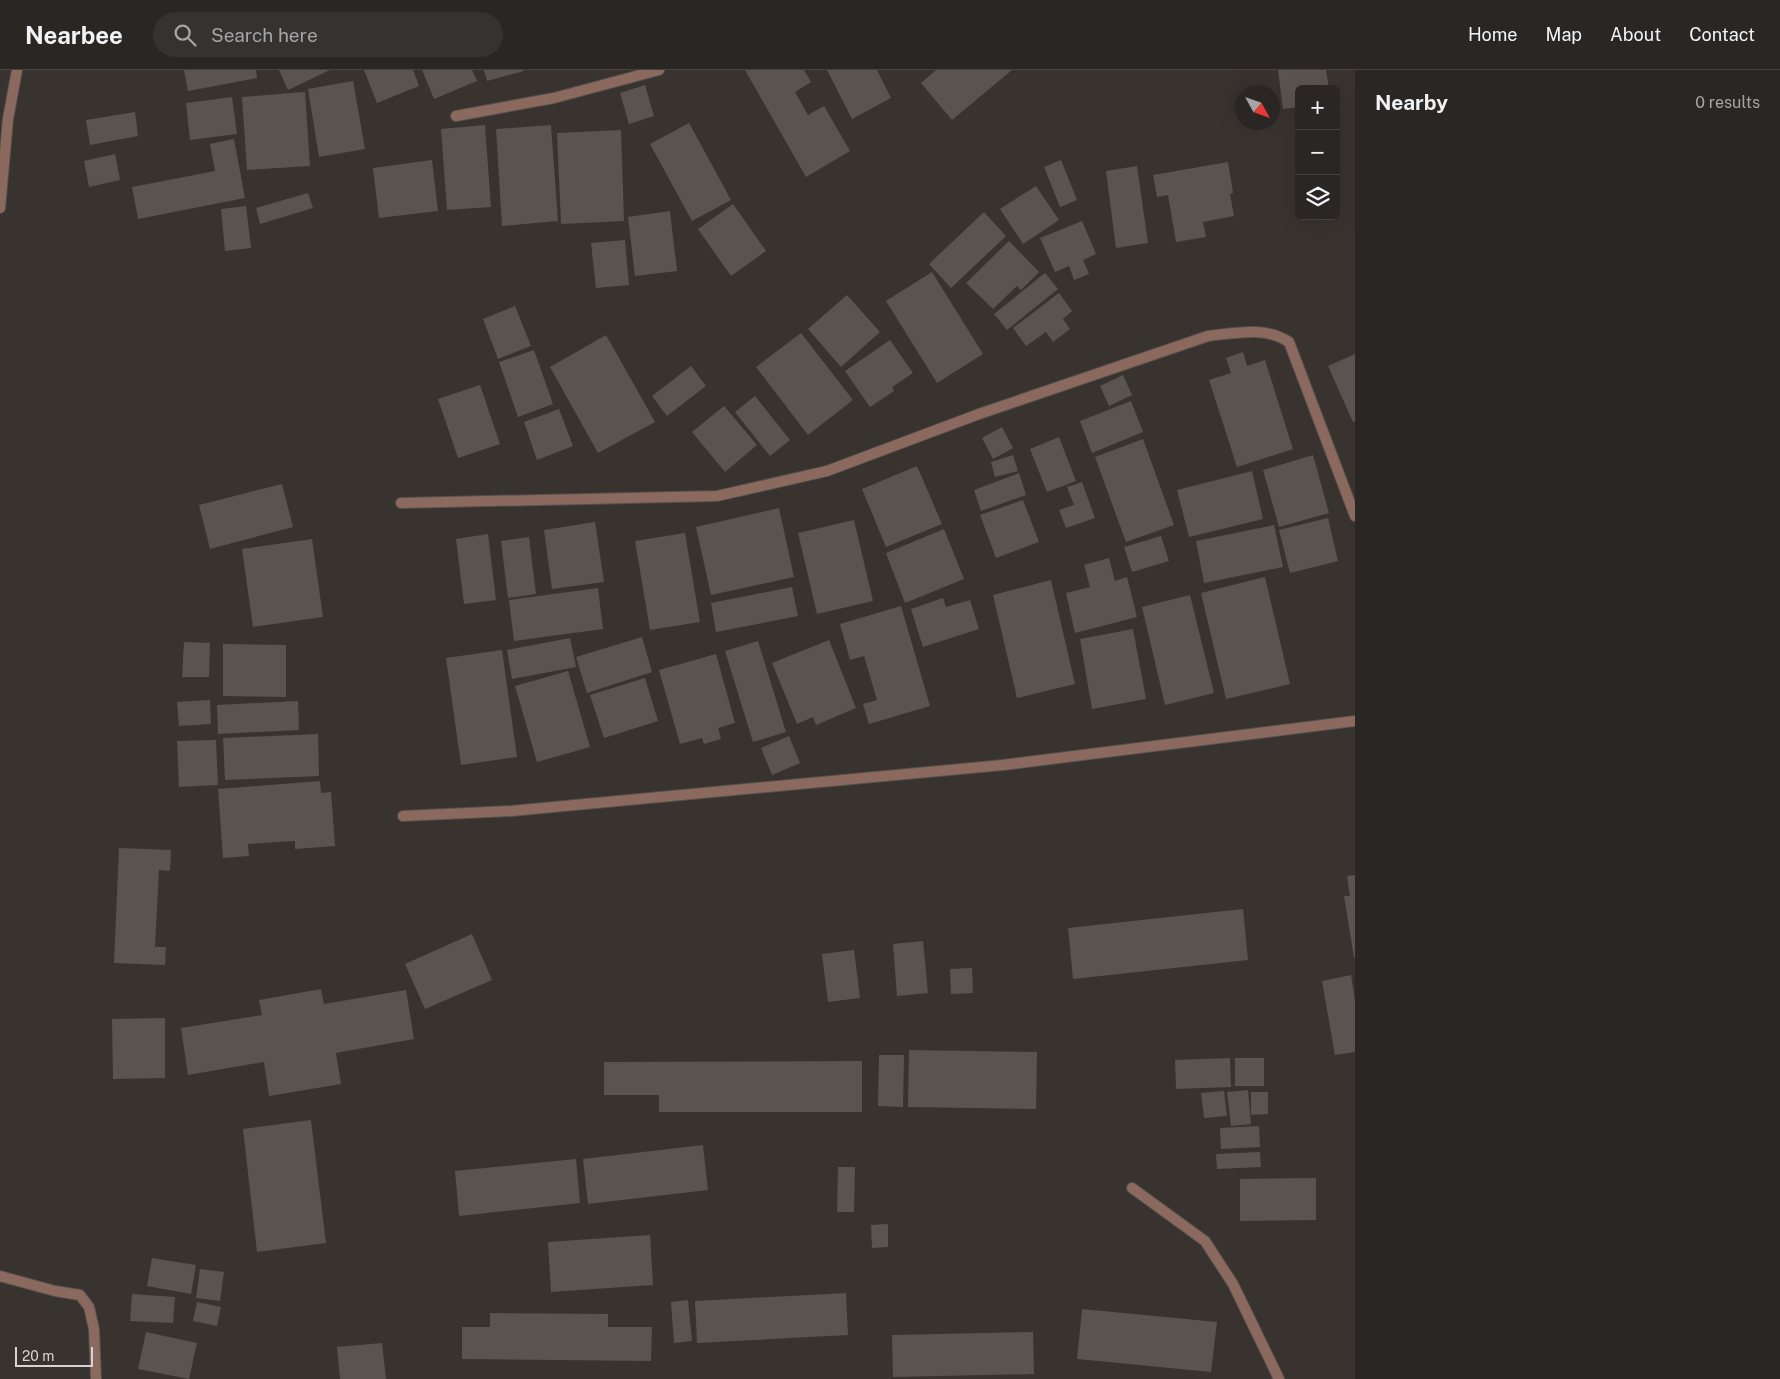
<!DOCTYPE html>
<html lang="en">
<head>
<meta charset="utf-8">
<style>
  :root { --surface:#2a2623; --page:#363230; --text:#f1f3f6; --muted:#a5a5a6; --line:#464341 }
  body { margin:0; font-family:"Public Sans",sans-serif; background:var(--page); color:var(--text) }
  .controls { position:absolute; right:15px; top:15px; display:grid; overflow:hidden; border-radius:8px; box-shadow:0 5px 20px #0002 }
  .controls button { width:45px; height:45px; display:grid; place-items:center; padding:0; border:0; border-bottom:1px solid var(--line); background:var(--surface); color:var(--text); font:25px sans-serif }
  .compass { position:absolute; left:1235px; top:15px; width:45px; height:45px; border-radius:50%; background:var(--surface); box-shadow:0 5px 20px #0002; rotate:130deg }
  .scale { position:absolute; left:15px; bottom:12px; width:78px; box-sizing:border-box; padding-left:5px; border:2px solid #d6d3d0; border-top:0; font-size:14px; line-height:18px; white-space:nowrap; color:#d6d3d0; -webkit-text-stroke:4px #38332f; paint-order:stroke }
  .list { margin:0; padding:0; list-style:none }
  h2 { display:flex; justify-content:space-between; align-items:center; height:65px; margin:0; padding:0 20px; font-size:21px }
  h2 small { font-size:16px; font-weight:400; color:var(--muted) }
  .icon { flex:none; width:28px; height:28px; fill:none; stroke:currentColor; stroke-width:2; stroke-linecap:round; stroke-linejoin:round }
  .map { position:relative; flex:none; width:1355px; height:1309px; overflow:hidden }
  header { display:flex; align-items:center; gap:30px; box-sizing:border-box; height:70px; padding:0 25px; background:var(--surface); border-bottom:1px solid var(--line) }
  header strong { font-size:24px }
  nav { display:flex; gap:28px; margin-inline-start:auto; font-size:18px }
  .search { width:350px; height:45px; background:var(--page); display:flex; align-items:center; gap:12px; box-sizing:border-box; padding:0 18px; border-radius:28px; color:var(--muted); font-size:19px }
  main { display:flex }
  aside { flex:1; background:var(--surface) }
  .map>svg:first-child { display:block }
  .building { fill:#59544f }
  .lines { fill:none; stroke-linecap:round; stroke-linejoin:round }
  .service-casing { stroke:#54504c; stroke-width:12 }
  .minor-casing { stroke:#54504c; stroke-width:12 }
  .tertiary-casing { stroke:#54504c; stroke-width:12 }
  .service { stroke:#8c695f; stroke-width:10 }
  .minor { stroke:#8c695f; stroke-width:10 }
  .tertiary { stroke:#8c695f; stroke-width:10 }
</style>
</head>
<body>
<header>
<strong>Nearbee</strong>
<div class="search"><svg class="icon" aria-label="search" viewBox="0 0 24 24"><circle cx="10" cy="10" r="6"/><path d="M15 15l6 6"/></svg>Search here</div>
<nav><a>Home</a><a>Map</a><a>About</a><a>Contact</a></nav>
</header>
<main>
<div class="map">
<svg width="1355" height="1309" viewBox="0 0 1355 1309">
  <rect width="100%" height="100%" fill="#38332f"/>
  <!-- building -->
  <g class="building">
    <path d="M184,0H256L257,8L188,21Z"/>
    <path d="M279,0H330L288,20Z"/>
    <path d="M364,0H413L419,16L377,33Z"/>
    <path d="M422,0H472L477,11L434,29Z"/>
    <path d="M484,0H523L524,1L487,11Z"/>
    <path d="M745,0H804L811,12L795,22L808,45L824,36L850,81L806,107Z"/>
    <path d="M827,0H877L891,28L852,49Z"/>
    <path d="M936,0H1012L952,50L921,13Z"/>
    <path d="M1278,0H1326L1329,19H1299V37L1283,39Z"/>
    <path d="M353,11L365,79L319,87L308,19Z"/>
    <path d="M645,15L654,46L629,54L620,23Z"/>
    <path d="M305,22L310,96L247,100L242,27Z"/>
    <path d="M232,27L237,64L190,70L186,33Z"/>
    <path d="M135,42L138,66L90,75L86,50Z"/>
    <path d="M689,53L731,130L692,151L650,74Z"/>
    <path d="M485,55L491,137L447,140L441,59Z"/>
    <path d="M551,55L558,151L502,156L496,59Z"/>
    <path d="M621,60L624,151L561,154L557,63Z"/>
    <path d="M234,69L245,128L138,149L132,117L215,101L210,74Z"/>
    <path d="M115,84L120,110L89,117L84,91Z"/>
    <path d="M432,90L438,141L379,148L373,98Z"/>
    <path d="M1061,90L1077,130L1060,137L1044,97Z"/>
    <path d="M1228,92L1233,123L1230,124L1234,146L1203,152L1206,167L1176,172L1168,125L1157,127L1153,105Z"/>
    <path d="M1137,96L1148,173L1116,178L1106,101Z"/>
    <path d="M1036,116L1059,150L1023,174L1000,139Z"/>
    <path d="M308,123L313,138L260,154L256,138Z"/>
    <path d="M733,134L766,181L731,206L698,159Z"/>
    <path d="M246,136L251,178L225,181L221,139Z"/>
    <path d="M670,141L677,201L635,206L628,147Z"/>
    <path d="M984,142L1006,166L951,218L929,194Z"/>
    <path d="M1082,151L1096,184L1083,190L1089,204L1074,210L1069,196L1055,202L1040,168Z"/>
    <path d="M625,170L629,215L596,218L591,173Z"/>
    <path d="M1009,171L1039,202L1021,220L1017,216L993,239L966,213Z"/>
    <path d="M932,202L983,284L937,313L886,231Z"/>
    <path d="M1045,203L1058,219L1007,260L994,244Z"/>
    <path d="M1059,223L1072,241L1063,249L1070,259L1053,272L1046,262L1026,276L1013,258Z"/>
    <path d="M847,225L880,262L841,297L808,259Z"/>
    <path d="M515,236L531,276L498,289L483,249Z"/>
    <path d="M801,263L853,330L808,365L756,297Z"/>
    <path d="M606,265L655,352L598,383L550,297Z"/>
    <path d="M890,270L913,303L892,317L894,321L870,337L845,301Z"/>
    <path d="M534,280L553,334L518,347L499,292Z"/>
    <path d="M1243,282L1247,296L1265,290L1293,379L1237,397L1209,310L1231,303L1226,288Z"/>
    <path d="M1355,284V352H1353L1328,296Z"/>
    <path d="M691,296L706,316L667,346L652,326Z"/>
    <path d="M1123,305L1132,325L1109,336L1100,316Z"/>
    <path d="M480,315L500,374L458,388L438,329Z"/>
    <path d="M755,326L790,370L770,386L735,342Z"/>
    <path d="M1131,331L1143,362L1092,383L1080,351Z"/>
    <path d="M724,336L757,375L725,402L692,362Z"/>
    <path d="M559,339L573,376L537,390L524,352Z"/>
    <path d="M1002,357L1013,378L993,389L982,368Z"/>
    <path d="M1059,367L1076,411L1047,422L1030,379Z"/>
    <path d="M1143,369L1174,455L1126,472L1095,387Z"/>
    <path d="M1013,385L1018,401L995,407L991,392Z"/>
    <path d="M1313,385L1329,443L1279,457L1263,400Z"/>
    <path d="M917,396L942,454L886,477L862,419Z"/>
    <path d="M1252,401L1263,449L1189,467L1177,420Z"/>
    <path d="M1019,403L1026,425L981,441L974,420Z"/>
    <path d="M1082,412L1095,448L1066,458L1059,440L1074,435L1067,417Z"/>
    <path d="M282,414L293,457L210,479L199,435Z"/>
    <path d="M1023,430L1039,472L996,488L980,445Z"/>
    <path d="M779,438L794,507L711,525L696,457Z"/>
    <path d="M1328,448L1338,491L1290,503L1279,460Z"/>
    <path d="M854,450L873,531L817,544L798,463Z"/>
    <path d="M595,452L604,512L552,519L544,460Z"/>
    <path d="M1274,455L1283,497L1204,513L1196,471Z"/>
    <path d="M944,459L964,509L905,533L886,483Z"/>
    <path d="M685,463L700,552L650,560L635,471Z"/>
    <path d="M488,464L496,530L464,534L456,469Z"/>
    <path d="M1161,466L1169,491L1132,502L1124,477Z"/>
    <path d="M529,467L536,524L508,528L501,471Z"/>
    <path d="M312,469L323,547L253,557L242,479Z"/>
    <path d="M1109,488L1115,511L1127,507L1137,547L1075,563L1066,523L1090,517L1084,495Z"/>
    <path d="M1265,507L1290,614L1226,629L1201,523Z"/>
    <path d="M1051,510L1075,614L1017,628L993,525Z"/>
    <path d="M792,517L798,546L716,562L711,533Z"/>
    <path d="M598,518L603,559L514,571L509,530Z"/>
    <path d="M1190,525L1214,623L1165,635L1142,537Z"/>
    <path d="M943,528L946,537L970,530L979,559L923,577L911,539Z"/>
    <path d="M901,536L930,636L869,654L863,634L877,630L864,586L850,590L840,554Z"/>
    <path d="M1133,559L1146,629L1092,639L1080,569Z"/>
    <path d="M642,567L652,602L587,623L576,587Z"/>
    <path d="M570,568L576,597L512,609L507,580Z"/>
    <path d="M829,570L856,638L816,655L813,647L797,654L772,593Z"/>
    <path d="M758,571L786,662L753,672L725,581Z"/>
    <path d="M184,572L210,573L209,607H182Z"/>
    <path d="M223,574L286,575V627L223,626Z"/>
    <path d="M502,580L517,687L461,695L446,588Z"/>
    <path d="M716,584L735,653L718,658L721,669L704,674L702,668L680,674L659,600Z"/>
    <path d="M568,601L590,677L537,692L515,616Z"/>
    <path d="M645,608L658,651L604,668L590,625Z"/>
    <path d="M210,630L211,654L179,656L177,632Z"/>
    <path d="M298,631L299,660L218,664L217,635Z"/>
    <path d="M318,664L319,706L225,710L223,668Z"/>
    <path d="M789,666L800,693L772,705L761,678Z"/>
    <path d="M216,670L218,715L179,717L177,671Z"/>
    <path d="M320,711L321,723L331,722L335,776L295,779V771L248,774L249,786L223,788L218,719Z"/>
    <path d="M119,778L171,780L170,801L159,800L155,877H166L165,895L114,893Z"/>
    <path d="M1355,805V888H1354L1344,826H1350L1347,806Z"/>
    <path d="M1243,839L1248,890L1073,909L1068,858Z"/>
    <path d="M472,864L492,910L425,939L405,894Z"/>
    <path d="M923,871L928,923L897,926L893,874Z"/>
    <path d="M854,880L860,928L828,932L822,884Z"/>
    <path d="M972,898L973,923L951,924L950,899Z"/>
    <path d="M1351,905L1355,931V982L1335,985L1322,911Z"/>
    <path d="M321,919L324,934L406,920L414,969L336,983L341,1014L269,1026L264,992L188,1005L181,958L262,945L259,930Z"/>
    <path d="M165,948V1008L113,1009L112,949Z"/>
    <path d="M909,980L1037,982L1036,1039L908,1037Z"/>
    <path d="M879,985H904L903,1037L878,1036Z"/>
    <path d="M1230,988L1231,1017L1176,1019L1175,990Z"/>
    <rect x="1235" y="988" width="29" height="28"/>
    <path d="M862,991V1042H659V1025H604V992Z"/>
    <path d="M1248,1020L1251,1054L1231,1056L1227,1022Z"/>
    <path d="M1224,1021L1227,1046L1204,1048L1201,1023Z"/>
    <path d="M1251,1022H1268V1044L1251,1045Z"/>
    <path d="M311,1050L326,1173L257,1182L243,1059Z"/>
    <path d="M1259,1056L1260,1077L1221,1079L1220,1058Z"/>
    <path d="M703,1075L708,1120L588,1134L583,1089Z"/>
    <path d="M1260,1082L1261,1097L1217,1099L1216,1084Z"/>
    <path d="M576,1089L580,1133L459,1146L455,1101Z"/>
    <path d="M838,1097H855L854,1142H837Z"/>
    <path d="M1316,1108V1150L1240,1151V1109Z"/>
    <path d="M888,1154V1177L872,1178L871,1155Z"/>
    <path d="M650,1165L653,1215L551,1222L548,1172Z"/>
    <path d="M152,1188L196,1195L191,1224L147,1216Z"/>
    <path d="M200,1199L224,1202L220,1231L196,1228Z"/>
    <path d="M846,1223L848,1265L697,1273L695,1231Z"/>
    <path d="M132,1224L175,1227L173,1253L130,1251Z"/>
    <path d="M688,1230L692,1271L674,1273L671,1232Z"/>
    <path d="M197,1232L221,1237L217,1256L193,1251Z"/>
    <path d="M1082,1239L1217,1252L1211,1302L1077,1289Z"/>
    <path d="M490,1243L608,1244V1257H652L651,1291L462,1289V1257H490Z"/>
    <path d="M146,1262L197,1273L189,1309L138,1299Z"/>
    <path d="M1033,1262L1034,1304L893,1307L892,1265Z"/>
    <path d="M382,1273L386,1309H340L337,1277Z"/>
  </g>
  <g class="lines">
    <!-- service casing -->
    <g class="service-casing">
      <path id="service" d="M1132,1118L1205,1171L1233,1214L1279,1309"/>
    </g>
    <!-- minor casing -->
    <g class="minor-casing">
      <g id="minor">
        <path d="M456,46L554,28L659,0"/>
        <path d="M401,433L717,426L827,401L979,344L1208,266C1235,263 1265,256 1289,272L1355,446"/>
        <path d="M403,746L511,741L1003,695L1355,651"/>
        <path d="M0,1206L55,1221L80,1225L89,1237L94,1259L96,1309"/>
      </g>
    </g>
    <!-- tertiary casing -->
    <g class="tertiary-casing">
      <path id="tertiary" d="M0,138L8,49L17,0"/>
    </g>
    <!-- service -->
    <use href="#service" class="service"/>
    <!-- minor -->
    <use href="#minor" class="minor"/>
    <!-- tertiary -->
    <use href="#tertiary" class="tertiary"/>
  </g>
</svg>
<div class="controls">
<button>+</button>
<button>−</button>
<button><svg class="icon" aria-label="layers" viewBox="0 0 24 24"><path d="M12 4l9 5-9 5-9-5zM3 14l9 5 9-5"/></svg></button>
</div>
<svg class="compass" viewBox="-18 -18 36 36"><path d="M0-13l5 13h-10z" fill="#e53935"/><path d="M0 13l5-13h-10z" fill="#a5a5a6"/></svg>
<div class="scale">20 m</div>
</div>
<aside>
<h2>Nearby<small>0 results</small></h2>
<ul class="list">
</ul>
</aside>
</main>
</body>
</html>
